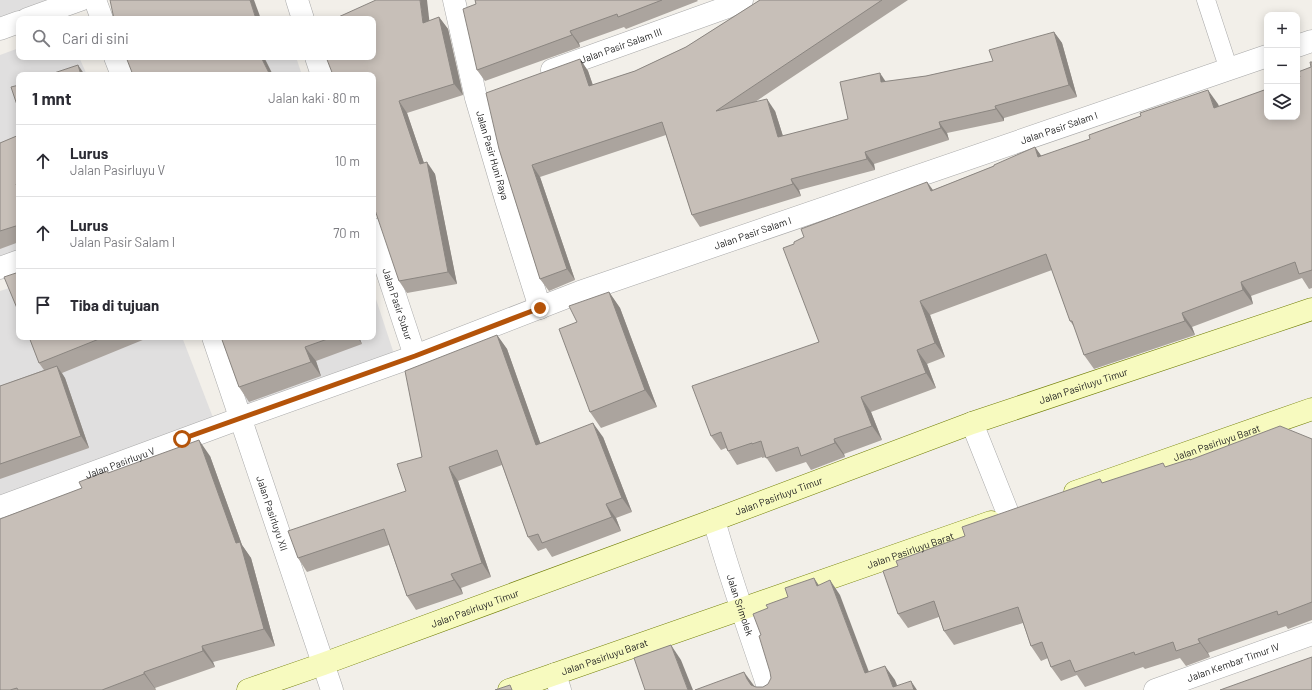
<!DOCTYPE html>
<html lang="id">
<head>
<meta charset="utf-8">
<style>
  :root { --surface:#fff; --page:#f7f7f7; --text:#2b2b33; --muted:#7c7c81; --line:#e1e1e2 }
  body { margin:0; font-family:Barlow,sans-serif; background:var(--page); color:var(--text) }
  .controls { position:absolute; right:12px; top:12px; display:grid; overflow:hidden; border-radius:8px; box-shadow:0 2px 10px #0003 }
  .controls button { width:36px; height:36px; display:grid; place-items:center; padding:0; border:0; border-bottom:1px solid var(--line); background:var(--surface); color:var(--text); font:20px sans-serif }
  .stop { position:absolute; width:12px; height:12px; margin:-9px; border:3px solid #b45309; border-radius:50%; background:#fff }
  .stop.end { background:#b45309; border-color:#fff; box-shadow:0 1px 4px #0008 }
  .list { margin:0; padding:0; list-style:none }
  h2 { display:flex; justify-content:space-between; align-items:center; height:52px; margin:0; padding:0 16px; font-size:17px }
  h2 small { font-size:13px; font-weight:400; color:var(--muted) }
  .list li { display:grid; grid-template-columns:26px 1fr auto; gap:12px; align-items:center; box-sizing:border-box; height:72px; padding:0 16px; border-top:1px solid var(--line) }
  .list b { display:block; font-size:15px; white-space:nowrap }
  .list p { margin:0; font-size:13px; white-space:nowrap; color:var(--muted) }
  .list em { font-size:13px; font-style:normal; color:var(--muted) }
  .icon { flex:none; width:22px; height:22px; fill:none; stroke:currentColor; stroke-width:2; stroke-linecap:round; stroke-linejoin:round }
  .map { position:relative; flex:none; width:1312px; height:690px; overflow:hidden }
  .search { position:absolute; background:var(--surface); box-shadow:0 2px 10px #0003; left:16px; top:16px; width:360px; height:44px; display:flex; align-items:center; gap:10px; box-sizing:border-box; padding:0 14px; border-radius:8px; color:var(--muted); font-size:15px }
  .panel { position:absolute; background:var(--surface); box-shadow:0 2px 10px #0003; left:16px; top:72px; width:360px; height:268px; border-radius:8px }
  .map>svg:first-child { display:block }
  .residential { fill:#e0dfdf }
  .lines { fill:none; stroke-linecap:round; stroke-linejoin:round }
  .lane-casing { stroke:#a9a9a9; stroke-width:19 }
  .street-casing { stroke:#a9a9a9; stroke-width:23 }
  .secondary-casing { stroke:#707d05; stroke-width:23 }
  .lane { stroke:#fff; stroke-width:18 }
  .street { stroke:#fff; stroke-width:22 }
  .secondary { stroke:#f7fabf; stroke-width:22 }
  .wall { fill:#aba49e }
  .shaded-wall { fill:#8b8681 }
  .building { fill:#c7bfb8; stroke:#8b8681 }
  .route { stroke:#b45309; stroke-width:5 }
  .labels { text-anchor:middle; stroke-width:3; stroke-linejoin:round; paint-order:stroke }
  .street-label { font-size:10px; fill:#222; stroke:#fff }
</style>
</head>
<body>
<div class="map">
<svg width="1312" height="690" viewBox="0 0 1312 690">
  <rect width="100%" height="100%" fill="#f2efe9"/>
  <!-- residential -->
  <g class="residential">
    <path d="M0,0H52L0,29Z"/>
    <path d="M19,48V57H79L87,75H19V251L0,257V55Z"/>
    <path d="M124,57H296L302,75H131Z"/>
    <path d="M19,285V337H182L217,428L0,506V291Z"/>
    <path d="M373,290L396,360L249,409L223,337H373Z"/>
  </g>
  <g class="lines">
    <!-- lane casing -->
    <g class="lane-casing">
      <path id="lane" d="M1206,0L1229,70"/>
    </g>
    <!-- street casing -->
    <g class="street-casing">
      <g id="street">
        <path d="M95,0L102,19"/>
        <path d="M297,0L303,19"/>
        <path id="s1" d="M454,0L476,98L506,200L540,308"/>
        <path d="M27,19L80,0"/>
        <path d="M0,29L19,22"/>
        <path d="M1297,46L1312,41"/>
        <path d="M115,57L122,75"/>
        <path d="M316,57L322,75"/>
        <path id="s2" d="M552,70L725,8L742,0"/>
        <path id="s3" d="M373,229L415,356"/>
        <path d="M0,268L19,261"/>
        <path id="s4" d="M213,337L332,690"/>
        <path d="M972,423L1009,516"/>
        <path id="s5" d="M0,507L241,418L415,356L580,292L1267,56"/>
        <path id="s6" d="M714,520C730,578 750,633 769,690"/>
        <path d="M555,674L560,690"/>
        <path id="s7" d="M1155,690L1312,634"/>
      </g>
    </g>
    <!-- secondary casing -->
    <g class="secondary-casing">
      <g id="secondary">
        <path id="s8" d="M1075,492L1312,409"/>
        <path id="s9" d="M248,690L323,664L714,520L972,423L1312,309"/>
        <path id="s10" d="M509,690L991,522"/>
      </g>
    </g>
    <!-- lane -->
    <use href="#lane" class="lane"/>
    <!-- street -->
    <use href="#street" class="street"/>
    <!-- secondary -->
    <use href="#secondary" class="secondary"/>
  </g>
  <!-- wall -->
  <g class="wall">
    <path d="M376,0L429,21L439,17L448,29L463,95L407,113L424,163L435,174L457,284L407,293L399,281Z"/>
    <path d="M475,0H697L698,1L626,29L624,27L579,43L580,47L485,81L477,70L476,4Z"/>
    <path d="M760,0H908L755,102L775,111L783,136L848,119L886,82L926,76L993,61L1054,32L1062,43L1077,97L1004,118V121L947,133L949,140L874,164L875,170L799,190L801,196L700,227L692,215L666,135L540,177L575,280L549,291L540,279L499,149L580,59L588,71L593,85L635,71L686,47Z"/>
    <path d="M1312,62V288L1309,289L1302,278L1251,296L1253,304L1192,327L1195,335L1094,369L1084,355L1075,328L1070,321L1052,270L930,315L945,357L927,364L936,388L871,412L882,440L844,454L845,457L811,470L806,462L776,472L766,457L762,458V457L737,465L728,451L726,448L721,450L711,436L819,342L794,244L927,182L933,190L994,166L1035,147L1041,156L1218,104L1219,107L1300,77L1311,67Z"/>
    <path d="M19,135V242L0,249V143Z"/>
    <path d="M609,292L620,308L657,407L601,428L590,412L577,322Z"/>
    <path d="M497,335L507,349L540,443L603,437L632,512L616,518L621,531L552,557L546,548L538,551L528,537L502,465L458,481L491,577L461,588L463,594L416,610L407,596L389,545L307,572L298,558L406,491L422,457Z"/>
    <path d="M29,337H150L62,373L65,378L89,448L0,479V386L44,370L39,363Z"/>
    <path d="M221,337H359L362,344L316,361L321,376L249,402L239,387Z"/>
    <path d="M1312,439V620L1288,629L1286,626L1208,653L1210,657L1186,666L1180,658L1145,669L1143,667L1085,687L1077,675L1061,681L1051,667L1048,658L1041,661L1031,646L1023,623L954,645L944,631L939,617L908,628L898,614V566L1103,483L1166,467L1191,460Z"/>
    <path d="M210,456L242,545L251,558L275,646L213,662L215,667L155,688L156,690H0L82,488L108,473Z"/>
  </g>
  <!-- shaded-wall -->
  <g class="shaded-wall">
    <path d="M250,0H254L261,19H256Z"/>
    <path d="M420,0H427L431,35L423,23Z"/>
    <path d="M439,17L448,29L463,95L454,84Z"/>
    <path d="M570,31L579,43L580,47L572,35Z"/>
    <path d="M1054,32L1062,43L1077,97L1069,85Z"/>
    <path d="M261,57H264L273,75H270Z"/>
    <path d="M580,59L588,71L597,98L589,86Z"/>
    <path d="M78,65L85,75H81Z"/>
    <path d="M880,73L888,85L881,82Z"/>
    <path d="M1208,90L1218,104L1224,123L1214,108Z"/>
    <path d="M767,99L775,111L787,149L778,137Z"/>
    <path d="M399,101L407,113L428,175L420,164Z"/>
    <path d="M995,106L1004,118V121L996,109Z"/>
    <path d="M939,122L947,133L949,140L941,128Z"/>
    <path d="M1035,147L1045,161L1038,157Z"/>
    <path d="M865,152L874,164L875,170L867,159Z"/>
    <path d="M427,162L435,174L457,284L448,272Z"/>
    <path d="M532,165L540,177L575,280L567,269Z"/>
    <path d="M791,179L799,190L801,196L793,184Z"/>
    <path d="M927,182L937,196L931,191Z"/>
    <path d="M1241,282L1251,296L1253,304L1243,290Z"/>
    <path d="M609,292L620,308L657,407L645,390Z"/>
    <path d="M920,301L930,315L945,357L935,343Z"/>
    <path d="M1182,313L1192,327L1195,335L1185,321Z"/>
    <path d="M497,335L507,349L546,459L536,445Z"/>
    <path d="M357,337H359L362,344Z"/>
    <path d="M305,347L316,361L321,376L311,362Z"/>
    <path d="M917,350L927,364L936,388L926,373Z"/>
    <path d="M57,366L65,378L89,448L81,436Z"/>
    <path d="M861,397L871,412L882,440L872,426Z"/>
    <path d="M593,423L603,437L632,512L622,498Z"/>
    <path d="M834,439L844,454L845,457L835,443Z"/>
    <path d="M199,440L210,456L242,545L251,558L275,646L264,629L236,543Z"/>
    <path d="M449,467L458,481L491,577L482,563Z"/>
    <path d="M606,504L616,518L621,531L612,517Z"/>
    <path d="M451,574L461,588L463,594L454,580Z"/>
    <path d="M814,578L824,593L817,586Z"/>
    <path d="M830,580L840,595L875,688L865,673Z"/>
    <path d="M1198,639L1208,653L1210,657L1200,643Z"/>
    <path d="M671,645L681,660L693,690H688Z"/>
    <path d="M202,646L213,662L215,667L203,651Z"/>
    <path d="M885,666L895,680L899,690L893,687Z"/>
    <path d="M144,672L155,688L156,690L144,674Z"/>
    <path d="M744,672L755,687L754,690L747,679Z"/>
    <path d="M911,681L917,690H914Z"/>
  </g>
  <!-- building -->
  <g class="building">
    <path d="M110,0H250L256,19H114Z"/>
    <path d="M376,0H420L423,23L439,17L454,84L399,101L420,164L427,162L448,272L399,281L375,210L373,202V75H333L326,57H373V19H334Z"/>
    <path d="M475,0H662L618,17L617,14L570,31L572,35L477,70L463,9L476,4Z"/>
    <path d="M760,0H882L716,111L767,99L778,137L848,119L840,82L880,73L881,82L926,76L993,61L989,50L1054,32L1069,85L995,106L996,109L939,122L941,128L865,152L867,159L791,179L793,184L692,215L662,122L532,165L567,269L540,279L499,149L486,93L580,59L589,86L635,71L686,47Z"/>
    <path d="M126,57H261L270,75H133Z"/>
    <path d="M1310,62H1312V270L1299,274L1295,262L1241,282L1243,290L1182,313L1185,321L1084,355L1072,321H1070L1046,254L920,301L935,343L917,350L926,373L861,397L872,426L834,439L835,443L801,456L798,447L766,458L761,441L752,444V443L728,451L721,432L711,436L692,386L819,342L783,248L794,244V242L804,237L801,229L927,182L931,191L994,166V165L1035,147L1038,157L1090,139L1089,135L1141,116L1140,113L1208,90L1214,108L1267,89V117H1297V78L1300,77L1298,72L1311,67Z"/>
    <path d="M78,65L81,75H48Z"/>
    <path d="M19,85V111L11,87Z"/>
    <path d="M19,135V184H16L19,191V225L0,231V143Z"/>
    <path d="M19,272V313L4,277Z"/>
    <path d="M609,292L645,390L590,412L559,329L577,322L569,306Z"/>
    <path d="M497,335L536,445L593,423L622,498L606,504L612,517L542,543L538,534L528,537L497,450L449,467L482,563L451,574L454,580L407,596L384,529L298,558L288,531L406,491L397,464L422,457L405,371Z"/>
    <path d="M29,337H104L39,363Z"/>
    <path d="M221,337H333L305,347L311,362L239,387Z"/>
    <path d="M57,366L81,436L0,464V386Z"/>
    <path d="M1280,426L1312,439V602L1278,615L1277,611L1198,639L1200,643L1176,651L1173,642L1135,655L1134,652L1075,672L1070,660L1051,667L1042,642L1031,646L1018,607L944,631L934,601L898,614L883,571L898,566L896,561L965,536L962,527L1100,479L1102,483L1163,463L1165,467L1190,459V460Z"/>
    <path d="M199,440L236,543L240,542L264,629L202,646L203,651L144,672V674L102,690H18L17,688L10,690H0V519L82,488L79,482L107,471L108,473Z"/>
    <path d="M814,578L817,586L830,580L865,673L885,666L893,687L911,681L914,690H695L744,672L747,679L751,685L756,687H763L768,684L771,678L770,672L759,636L761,635L753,614L768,608L766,605L788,597L785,588Z"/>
    <path d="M671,645L688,690H645L634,658Z"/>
    <path d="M1312,657V690H1220Z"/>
    <path d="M510,685L512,690H495Z"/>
  </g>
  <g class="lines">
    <!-- route -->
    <path class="route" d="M182,439L415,356L540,308"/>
  </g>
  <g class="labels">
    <!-- street labels -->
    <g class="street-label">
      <text dy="4" stroke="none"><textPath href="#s2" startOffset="73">Jalan Pasir Salam III</textPath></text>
      <text dy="4" stroke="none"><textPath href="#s5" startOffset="1125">Jalan Pasir Salam I</textPath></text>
      <text dy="4" stroke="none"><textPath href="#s1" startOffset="160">Jalan Pasir Huni Raya</textPath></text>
      <text dy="4" stroke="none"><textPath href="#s5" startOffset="801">Jalan Pasir Salam I</textPath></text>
      <text dy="4" stroke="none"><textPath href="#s3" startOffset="79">Jalan Pasir Subur</textPath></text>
      <text dy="4" stroke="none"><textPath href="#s9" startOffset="889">Jalan Pasirluyu Timur</textPath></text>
      <text dy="4" stroke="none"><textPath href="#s8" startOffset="150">Jalan Pasirluyu Barat</textPath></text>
      <text dy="4" stroke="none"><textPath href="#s5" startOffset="128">Jalan Pasirluyu V</textPath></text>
      <text dy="4" stroke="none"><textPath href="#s9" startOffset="565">Jalan Pasirluyu Timur</textPath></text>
      <text dy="4" stroke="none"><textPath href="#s4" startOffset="186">Jalan Pasirluyu XII</textPath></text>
      <text dy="4" stroke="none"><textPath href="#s10" startOffset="425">Jalan Pasirluyu Barat</textPath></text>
      <text dy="4" stroke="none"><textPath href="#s6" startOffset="89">Jalan Srimolek</textPath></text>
      <text dy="4" stroke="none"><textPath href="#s9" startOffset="241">Jalan Pasirluyu Timur</textPath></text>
      <text dy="4" stroke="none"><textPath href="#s10" startOffset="101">Jalan Pasirluyu Barat</textPath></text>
      <text dy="4" stroke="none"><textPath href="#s7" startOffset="83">Jalan Kembar Timur IV</textPath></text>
    </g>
  </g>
</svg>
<div class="controls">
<button>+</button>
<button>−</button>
<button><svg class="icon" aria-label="layers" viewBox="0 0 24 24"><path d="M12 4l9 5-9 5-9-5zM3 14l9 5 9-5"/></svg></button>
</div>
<div class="stop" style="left:182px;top:439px"></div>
<div class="stop end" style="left:540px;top:308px"></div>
<div class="search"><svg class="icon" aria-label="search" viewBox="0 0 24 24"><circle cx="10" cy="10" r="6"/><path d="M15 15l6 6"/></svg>Cari di sini</div>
<section class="panel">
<h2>1 mnt<small>Jalan kaki · 80 m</small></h2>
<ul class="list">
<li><svg class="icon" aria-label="ahead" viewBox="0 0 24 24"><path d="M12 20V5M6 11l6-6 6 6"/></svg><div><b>Lurus</b><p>Jalan Pasirluyu V</p></div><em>10 m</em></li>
<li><svg class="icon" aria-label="ahead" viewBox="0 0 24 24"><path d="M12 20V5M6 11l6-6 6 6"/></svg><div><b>Lurus</b><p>Jalan Pasir Salam I</p></div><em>70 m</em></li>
<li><svg class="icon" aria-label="arrive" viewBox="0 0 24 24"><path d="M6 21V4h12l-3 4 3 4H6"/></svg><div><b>Tiba di tujuan</b></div></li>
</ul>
</section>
</div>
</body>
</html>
